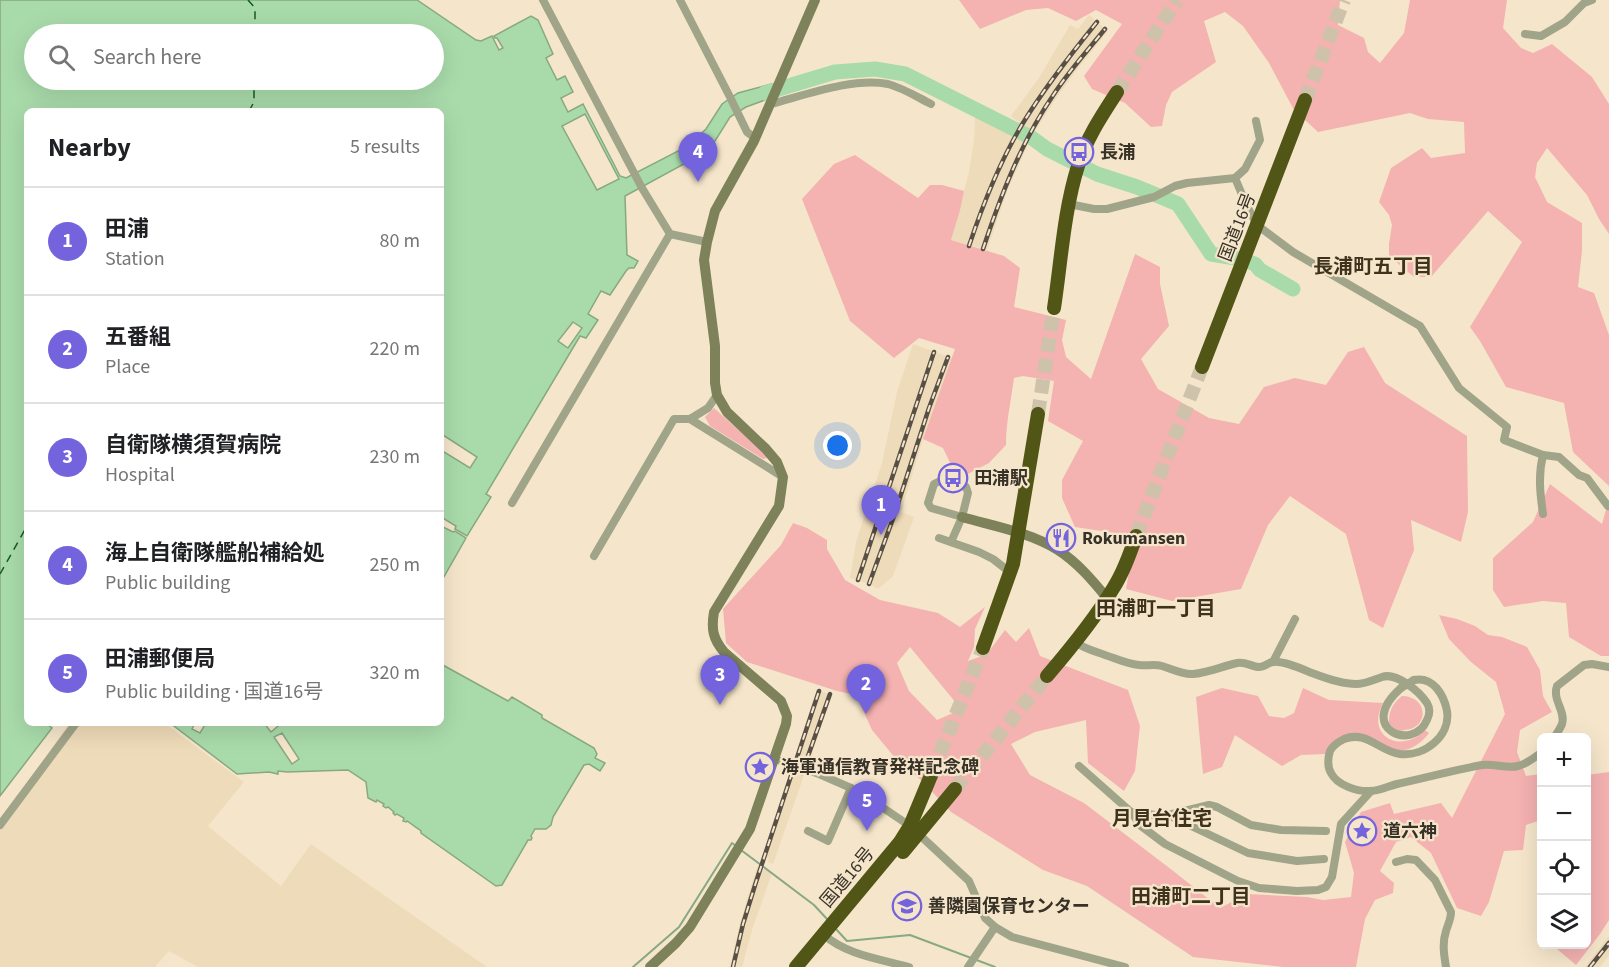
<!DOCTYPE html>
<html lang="en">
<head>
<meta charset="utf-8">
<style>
  :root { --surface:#fff; --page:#f2f2f2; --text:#202124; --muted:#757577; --line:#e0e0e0; --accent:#7364de }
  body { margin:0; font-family:"Source Sans 3","Noto Sans JP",sans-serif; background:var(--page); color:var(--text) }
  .controls { position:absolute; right:18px; bottom:18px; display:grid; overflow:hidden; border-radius:9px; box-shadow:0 6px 24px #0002 }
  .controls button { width:54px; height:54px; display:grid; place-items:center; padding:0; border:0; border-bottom:2px solid var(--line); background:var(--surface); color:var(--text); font:30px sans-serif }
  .you { position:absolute; left:838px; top:446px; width:21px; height:21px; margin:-15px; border:4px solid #fff; border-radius:50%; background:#1a73e8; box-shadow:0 0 0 9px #1a73e833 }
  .badge { display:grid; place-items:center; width:39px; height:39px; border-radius:50%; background:var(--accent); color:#fff; font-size:20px; font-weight:700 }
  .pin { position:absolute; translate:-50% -50px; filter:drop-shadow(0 2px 3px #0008) }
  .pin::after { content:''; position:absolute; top:32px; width:21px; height:18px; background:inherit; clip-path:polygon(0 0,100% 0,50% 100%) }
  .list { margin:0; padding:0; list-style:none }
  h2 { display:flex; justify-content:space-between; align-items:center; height:78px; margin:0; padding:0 24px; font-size:26px }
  h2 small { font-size:20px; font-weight:400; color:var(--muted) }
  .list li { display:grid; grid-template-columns:39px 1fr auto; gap:18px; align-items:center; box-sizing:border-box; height:108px; padding:0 24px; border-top:2px solid var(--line) }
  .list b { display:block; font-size:22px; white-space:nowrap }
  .list p { margin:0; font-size:20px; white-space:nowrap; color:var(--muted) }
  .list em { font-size:20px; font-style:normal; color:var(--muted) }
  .icon { flex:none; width:33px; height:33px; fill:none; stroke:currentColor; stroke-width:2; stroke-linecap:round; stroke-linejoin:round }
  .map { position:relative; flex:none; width:1609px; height:967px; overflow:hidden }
  .search { position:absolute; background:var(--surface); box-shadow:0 6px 24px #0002; left:24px; top:24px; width:420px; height:66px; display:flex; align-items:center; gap:15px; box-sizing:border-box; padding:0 21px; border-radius:33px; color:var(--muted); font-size:22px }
  .panel { position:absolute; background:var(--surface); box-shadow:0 6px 24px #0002; left:24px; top:108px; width:420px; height:618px; border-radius:9px }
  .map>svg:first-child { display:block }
  .built { fill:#eedbb9 }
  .green { fill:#f4b2b1; fill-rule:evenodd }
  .water { fill:#a9dbaa; stroke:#87a883; stroke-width:1.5; fill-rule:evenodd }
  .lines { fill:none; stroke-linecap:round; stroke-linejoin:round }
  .stream { stroke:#87a883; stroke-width:2 }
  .river { stroke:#a9dbaa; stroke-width:15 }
  .ferry { stroke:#155c20; stroke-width:1.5; stroke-dasharray:8 6; stroke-linecap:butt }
  .highway-tunnel { stroke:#cfc2aa; stroke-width:14; stroke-dasharray:14 7; stroke-linecap:butt }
  .street { stroke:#a0a489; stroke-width:8 }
  .secondary { stroke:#7d825a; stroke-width:10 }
  .highway { stroke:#515616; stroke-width:14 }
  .rail-casing { stroke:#585044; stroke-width:4.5 }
  .rail { stroke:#f5e6cb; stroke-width:2; stroke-dasharray:7; stroke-linecap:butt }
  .street-bridge { stroke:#a0a489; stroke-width:8 }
  .labels { text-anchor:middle; stroke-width:4.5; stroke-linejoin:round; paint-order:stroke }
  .poi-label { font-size:18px; font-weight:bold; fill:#373127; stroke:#f5e6cb; text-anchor:start }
  .street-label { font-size:18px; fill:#373127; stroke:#f5e6cb }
  .neighbourhood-label { font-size:20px; font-weight:bold; fill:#3e321c; stroke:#f5e6cb }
</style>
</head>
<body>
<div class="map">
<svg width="1609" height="967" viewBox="0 0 1609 967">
  <rect width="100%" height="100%" fill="#f5e6cb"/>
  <!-- built -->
  <g class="built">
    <path d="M1089,15L1108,31L1079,67L1057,97L1033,134L1011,116L1039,78L1070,25L1078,29Z"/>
    <path d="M975,118L988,119L1004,127L1016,136L1029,142L1008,189L987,250L951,240L969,172L974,140Z"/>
    <path d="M913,344L952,358L923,439L901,512L914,517L893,576L878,589L869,584L850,578L856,542L882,463L897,392Z"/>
    <path d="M817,690L832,695L773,864L768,862L769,858L762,856Z"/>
    <path d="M69,723H164L244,782L208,826L281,886L311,844L487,967H198L169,951L155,967H0V822Z"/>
    <path d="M757,867L768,870L772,873L753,927L742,967H730L740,923Z"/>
    <path d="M1609,936V955L1600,967H1585Z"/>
  </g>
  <!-- green -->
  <g class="green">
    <path d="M959,0H1340L1338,25L1364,38L1368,52L1380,63L1404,33L1410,0H1507L1503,28L1521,48L1533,53L1552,44L1592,77L1609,104V234L1599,219L1587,195L1547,148L1537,163L1535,177L1547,202L1582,223V251L1578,287L1594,293L1609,335V486L1573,452L1564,403L1506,387L1480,341L1470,327L1522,242L1488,211L1431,277H1414L1389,256V244L1392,225L1389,215L1379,202L1391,168L1422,148L1431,158L1465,153L1464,122L1428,119L1410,113L1318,132L1294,110L1269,63L1243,26L1225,12L1204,21L1216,62L1172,92L1166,105L1162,126L1151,127L1125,103L1092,89L1084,76L1122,24L1096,10L1076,21L1048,8L1026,10L980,29Z"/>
    <path d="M855,155L918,198L930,185H942L964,191L960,210L951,240L1004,256L1020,268L1014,307L1066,320L1062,340L1066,357L1091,379L1135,254L1160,267V284L1169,326L1141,359L1158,389L1209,418L1239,424L1264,387L1295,378L1326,385L1348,352L1364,347L1385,383L1467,436L1468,512L1461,542L1411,520L1414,550L1383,628L1369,620L1346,534L1290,496L1268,525L1241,589L1172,601L1126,589L1135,536L1075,527L1062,498V480L1083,441L1048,421L1054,381L1023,376L1014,378C1011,401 1006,422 1006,445L989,463L962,477L956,475L943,448L923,439L955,349L919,338L894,358L850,321L802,199L834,164Z"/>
    <path d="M714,408L767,456V458L763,459L710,426L705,417Z"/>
    <path d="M1550,484L1602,524L1609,499V656H1601L1569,637L1566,603L1543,601L1504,607L1493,590V558L1533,522Z"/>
    <path d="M793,523L807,528L827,540V549L845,580L880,600L938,613L960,627L985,607L975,629L974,647L968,661L987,654L1005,630L1016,642L1029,628L1040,656L1128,690L1140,726L1135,771L1124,791L1088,763L1086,720L1035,732L1011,744L1030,775L1084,803L1172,870L1220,908L1247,894L1307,897L1323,900L1351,897L1354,873L1345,842L1361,812L1390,803L1394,814L1441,803L1452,818L1505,714L1496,682L1471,662L1449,639L1439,615L1457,619L1475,626L1488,635L1502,637L1527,647L1540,670L1543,696L1552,712L1520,730L1517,752L1526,776L1541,774V820L1526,825L1523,850L1504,851L1489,902L1481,916L1457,908L1431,853L1411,837L1396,842L1380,871L1394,883L1393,893L1375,900L1365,919L1356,967H1283L1193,957L1087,886L1043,870L951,812L922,781L896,759L872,730L856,695L837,691L747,662L726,643L723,609L781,545ZM910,647L961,709L960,710L937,720L909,691L897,663Z"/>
    <path d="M1222,688L1258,696L1269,716L1284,718L1294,713L1303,688L1329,700L1383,703C1365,736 1401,755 1425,730L1429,733C1420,745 1404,756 1388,748C1384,746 1381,742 1377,740C1357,730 1333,731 1326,754L1301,755L1282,766L1235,735L1222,767L1203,774L1196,697Z"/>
    <path d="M1402,696C1428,696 1430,728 1405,730C1398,731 1393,729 1389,723C1389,711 1392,704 1402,696Z"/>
    <path d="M1609,772V920L1600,934L1576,965L1557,949L1563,945L1572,947L1573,945L1586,944V815L1589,808L1587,805V775Z"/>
  </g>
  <!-- water -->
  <g class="water">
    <path d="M0,0H417L476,40L481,41L492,36L499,50L503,48L497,38H495L494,36L531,16L538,20L553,54L546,58L557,80L565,76L573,92L561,98L568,112L583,104L620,176L626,178L688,146L706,129L722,104L738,93L771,84L765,100L746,107L730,117L715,141L695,158L625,196L627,255L638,261L634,268H629L626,271L610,295L601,291L588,314L598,320L586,338L580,336L486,494L491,497L467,536L455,529L456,526L441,517V450L470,468L477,457L443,435L441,437V111H27V723H50L48,725L52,728L0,796ZM34,34H434V80H34ZM585,114L619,179L597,190L562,126ZM573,322L582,328L568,348L558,341Z"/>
    <path d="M441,526L453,532L455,531L466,538L441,582Z"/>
    <path d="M441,664L508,701L512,697L542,715V718L594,748L597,754L595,758L605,763L600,771L589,764L584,765L553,817L551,825L546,829H535L531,836L532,838L531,840H528L502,885L496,886L421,833V831L407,821L406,822L403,821L404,818L397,814L395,815L393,813L394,812L388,807L386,808L383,806L384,804L377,800L376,802L368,798L366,782L348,770L287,772L278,771V774L269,772L237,774L170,723H195L192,729L200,733L206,723H264L271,732L278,726L276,723H441ZM282,733L299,759L292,764L274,737Z"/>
  </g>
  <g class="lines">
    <!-- stream -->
    <g class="stream">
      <path d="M741,850L814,905L827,919"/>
      <path d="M835,928L847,941L910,935L995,967"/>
      <path d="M633,967L679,927L732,843L736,846"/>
    </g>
    <!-- river -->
    <g class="river">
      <path d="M765,93L835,72L875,69L905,74L1032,138L1047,149L1097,174L1137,187L1178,204L1211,254L1235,258"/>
      <path d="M1252,263L1255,264L1260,270L1293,289"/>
    </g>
    <!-- ferry -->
    <g class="ferry">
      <path d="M248,0L255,8V34"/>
      <path d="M249,111L254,102V80"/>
      <path d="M0,574L27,526"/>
    </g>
    <!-- highway-tunnel -->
    <g class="highway-tunnel">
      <path d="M1117,92L1177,0"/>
      <path d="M1305,100L1344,0"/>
      <path d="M1038,414L1054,308"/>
      <path d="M1136,536L1202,367"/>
      <path d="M932,773L983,648"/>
      <path d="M955,789L1047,676"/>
    </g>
    <!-- street -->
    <g class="street">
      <path d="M543,0L642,188L670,234L707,242"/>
      <path d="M680,0L730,97L747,132L755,138"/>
      <path d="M1525,34L1541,36L1565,22L1584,3L1592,0"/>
      <path d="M771,104C805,95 854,77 888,84C903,88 917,97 931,104"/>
      <path d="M1235,178L1246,204L1257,225L1293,252L1420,326L1459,388L1507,427L1504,440L1543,455L1559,457L1579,475L1587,478L1608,506"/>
      <path d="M1069,204L1094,209H1107L1154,197L1175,186L1187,183L1235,178L1245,169L1260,140L1256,121"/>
      <path d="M690,419L783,477"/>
      <path d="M940,481L966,487L968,493L962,517L931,508L928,503L934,484Z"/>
      <path d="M512,503L670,234"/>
      <path d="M1543,514C1540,493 1538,475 1543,455"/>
      <path d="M939,538L979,552L993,559L1011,573"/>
      <path d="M951,542L962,517"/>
      <path d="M594,556L674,419H690L708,408L717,395"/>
      <path d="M1075,642C1085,649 1094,651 1105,655C1117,659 1127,664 1139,665C1147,666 1155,664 1162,666C1172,669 1183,675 1193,674C1208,673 1223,666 1237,663C1245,661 1252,667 1259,667C1264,667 1268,663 1272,662C1282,660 1302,669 1312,673C1325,678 1342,684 1356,684C1365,684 1373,680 1382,677C1396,672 1419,691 1427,703C1430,708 1430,714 1427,720C1413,753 1355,728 1401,688"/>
      <path d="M1273,662L1295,619"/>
      <path d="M1414,680C1433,676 1444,695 1447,711C1451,736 1424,757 1400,754C1380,752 1367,730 1344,739C1338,742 1333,745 1330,751C1328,757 1327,767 1331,773C1337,785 1357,792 1371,791C1379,791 1389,786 1397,784C1425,778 1454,770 1482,765C1494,763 1506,769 1518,766C1527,764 1535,757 1542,752"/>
      <path d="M1554,738C1557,733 1560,729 1562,724C1566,711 1552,700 1557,686L1584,665L1592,664L1609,667"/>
      <path d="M775,759L819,774L851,788L867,797L910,826L969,881L985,918L995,927L1012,937L1125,967"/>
      <path d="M1079,766L1131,812L1141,826L1165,844L1238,881L1259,888L1297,891L1318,890L1326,887L1332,877L1341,824L1371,791"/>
      <path d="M1131,812L1156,815H1168L1209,805L1217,807L1251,825L1281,830L1326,831"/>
      <path d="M1168,815L1248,853L1297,861L1324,859"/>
      <path d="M0,825L76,723"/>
      <path d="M808,831L828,841L851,788"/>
      <path d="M1396,862L1407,859L1416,860L1435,880L1451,912C1451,919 1448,924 1446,931C1442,943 1444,955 1446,967"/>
      <path d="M823,934C846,955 880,959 909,967"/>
      <path d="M968,967L995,927"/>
    </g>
    <!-- secondary -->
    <g class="secondary">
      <path d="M962,517C993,526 1029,532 1058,550C1077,562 1093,581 1107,598"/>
      <path d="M650,967L676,943L690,927L750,829L786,724L787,716L781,701L724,652C713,639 711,629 714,612L779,506L783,477L777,462L766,449L727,412L717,395L715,383V346L704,260L707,242L715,211L754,141L815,0"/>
    </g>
    <!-- highway -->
    <g class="highway">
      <path d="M1054,308C1061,262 1064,210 1078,166C1086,139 1102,115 1117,92"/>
      <path d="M1202,367L1305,100"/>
      <path d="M983,648L1013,564L1038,414"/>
      <path d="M1047,676C1071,648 1095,619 1114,587C1124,571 1130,554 1136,536"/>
      <path d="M903,852L955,789"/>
      <path d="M796,967L900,842L910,826L932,773"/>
    </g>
    <!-- rail casing -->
    <g class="rail-casing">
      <g id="rail">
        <path d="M969,246C983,204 1000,161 1023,123C1045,87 1071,54 1097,22"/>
        <path d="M983,249C1001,195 1021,142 1054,94C1069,71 1088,50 1105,29"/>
        <path d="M858,580L934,352"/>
        <path d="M869,584L894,516L929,408L948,357"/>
        <path d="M802,773L830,694"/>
        <path d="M733,967L743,924L756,882L819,691"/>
        <path d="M1590,967L1609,943"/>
      </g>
    </g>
    <!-- rail -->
    <use href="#rail" class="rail"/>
    <!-- street-bridge -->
    <path class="street-bridge" d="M1401,688L1414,680"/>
  </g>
  <!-- icons -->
  <defs>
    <g id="bus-ring" transform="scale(1.5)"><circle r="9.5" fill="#f5e6cb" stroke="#7364de" stroke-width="1.5"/><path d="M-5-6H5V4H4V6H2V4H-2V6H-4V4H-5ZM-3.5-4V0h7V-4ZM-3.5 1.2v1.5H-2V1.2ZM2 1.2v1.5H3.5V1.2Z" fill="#7364de"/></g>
    <g id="restaurant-ring" transform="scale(1.5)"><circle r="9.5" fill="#f5e6cb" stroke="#7364de" stroke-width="1.5"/><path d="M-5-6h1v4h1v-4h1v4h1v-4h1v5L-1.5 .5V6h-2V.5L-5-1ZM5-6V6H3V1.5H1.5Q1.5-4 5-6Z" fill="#7364de"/></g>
    <g id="sight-ring" transform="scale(1.5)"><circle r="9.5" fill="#f5e6cb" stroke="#7364de" stroke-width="1.5"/><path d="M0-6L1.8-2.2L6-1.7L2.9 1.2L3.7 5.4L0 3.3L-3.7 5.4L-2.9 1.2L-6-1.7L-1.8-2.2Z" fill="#7364de"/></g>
    <g id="school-ring" transform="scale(1.5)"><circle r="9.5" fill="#f5e6cb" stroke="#7364de" stroke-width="1.5"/><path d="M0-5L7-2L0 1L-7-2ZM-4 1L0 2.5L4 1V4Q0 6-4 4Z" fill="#7364de"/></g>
  </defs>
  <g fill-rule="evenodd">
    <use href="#bus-ring" x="1079" y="152"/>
    <use href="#bus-ring" x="953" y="478"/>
    <use href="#restaurant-ring" x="1061" y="538"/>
    <use href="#sight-ring" x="760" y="767"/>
    <use href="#sight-ring" x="1362" y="831"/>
    <use href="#school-ring" x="907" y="906"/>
  </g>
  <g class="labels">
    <!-- poi labels -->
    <g class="poi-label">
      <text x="1100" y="158">長浦</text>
      <text x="974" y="484">田浦駅</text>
      <text x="1082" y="544">Rokumansen</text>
      <text x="781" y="773">海軍通信教育発祥記念碑</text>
      <text x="1383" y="837">道六神</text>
      <text x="928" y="912">善隣園保育センター</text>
    </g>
    <!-- street labels -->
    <g class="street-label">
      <text transform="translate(1237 227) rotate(-69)" y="6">国道16号</text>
      <text transform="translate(847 877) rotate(-50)" y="6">国道16号</text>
    </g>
    <!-- neighbourhood labels -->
    <g class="neighbourhood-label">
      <text x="1373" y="273">長浦町五丁目</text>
      <text x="1156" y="615">田浦町一丁目</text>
      <text x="1162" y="825">月見台住宅</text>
      <text x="1191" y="903">田浦町二丁目</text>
    </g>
  </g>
</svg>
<div class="controls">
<button>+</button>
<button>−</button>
<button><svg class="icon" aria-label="locate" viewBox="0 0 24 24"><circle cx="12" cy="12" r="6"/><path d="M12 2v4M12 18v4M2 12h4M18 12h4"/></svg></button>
<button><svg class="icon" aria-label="layers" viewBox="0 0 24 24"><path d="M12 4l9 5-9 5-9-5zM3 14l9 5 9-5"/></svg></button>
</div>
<div class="you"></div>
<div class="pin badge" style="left:881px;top:535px">1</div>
<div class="pin badge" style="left:866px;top:714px">2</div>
<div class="pin badge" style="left:720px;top:705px">3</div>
<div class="pin badge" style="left:698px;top:182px">4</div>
<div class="pin badge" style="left:867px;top:831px">5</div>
<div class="search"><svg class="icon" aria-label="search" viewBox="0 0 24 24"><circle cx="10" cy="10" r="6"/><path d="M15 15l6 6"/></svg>Search here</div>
<section class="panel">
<h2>Nearby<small>5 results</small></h2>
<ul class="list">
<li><span class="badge">1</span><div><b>田浦</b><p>Station</p></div><em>80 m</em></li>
<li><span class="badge">2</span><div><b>五番組</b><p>Place</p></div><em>220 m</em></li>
<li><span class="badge">3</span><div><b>自衛隊横須賀病院</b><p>Hospital</p></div><em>230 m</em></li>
<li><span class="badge">4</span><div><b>海上自衛隊艦船補給処</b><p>Public building</p></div><em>250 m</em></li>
<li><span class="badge">5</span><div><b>田浦郵便局</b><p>Public building · 国道16号</p></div><em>320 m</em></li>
</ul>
</section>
</div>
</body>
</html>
